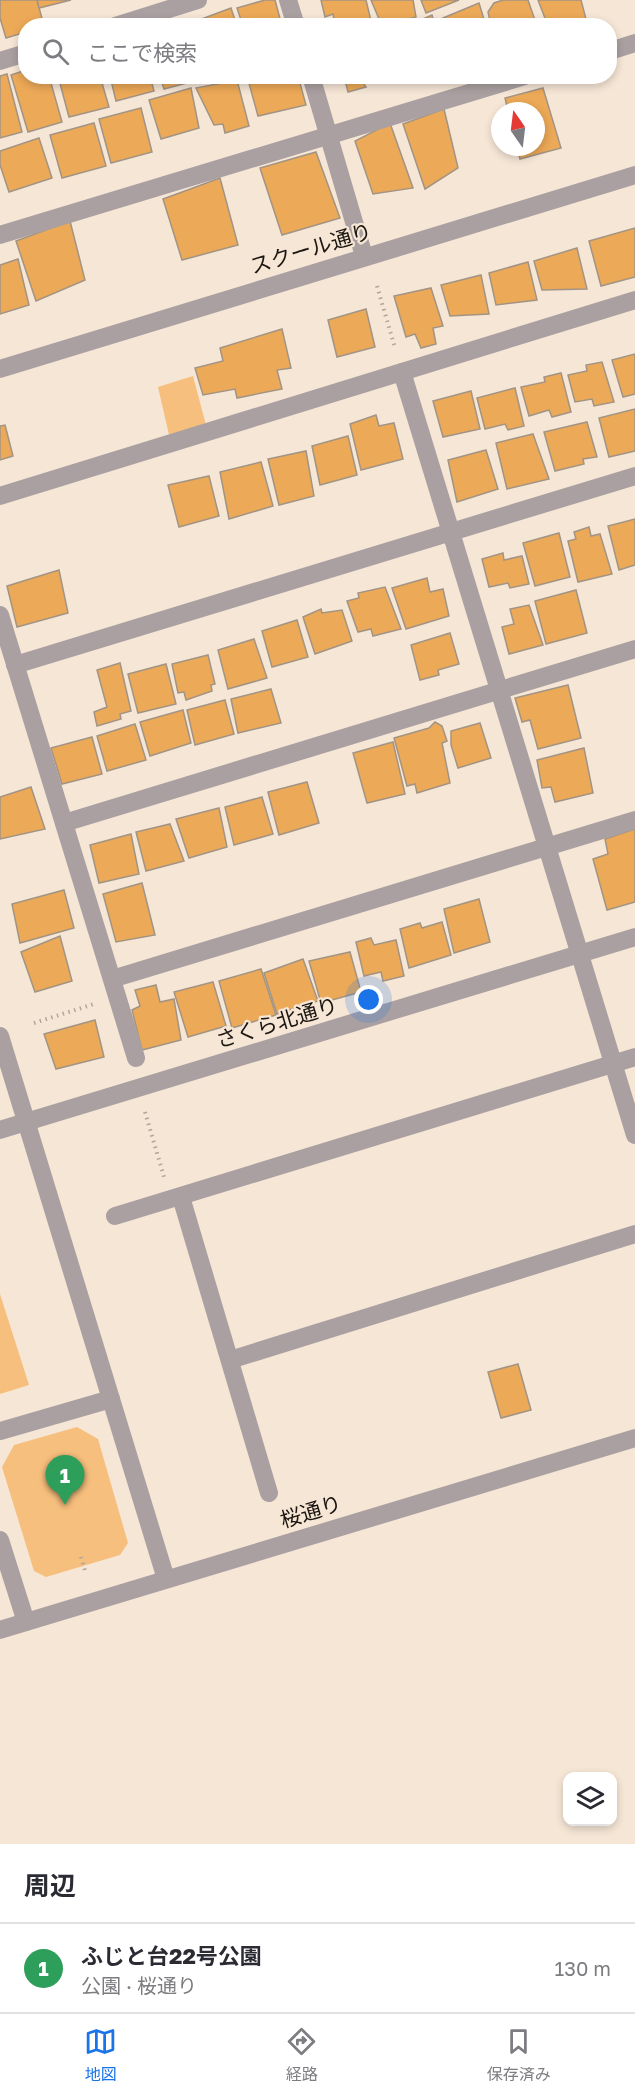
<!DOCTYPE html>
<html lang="ja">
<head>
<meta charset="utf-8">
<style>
  :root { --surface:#fff; --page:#f2f2f3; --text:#2b2b33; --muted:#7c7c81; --line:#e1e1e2; --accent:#1a73e8 }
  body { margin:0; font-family:"Golos Text","Noto Sans JP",sans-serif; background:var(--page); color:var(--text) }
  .controls { position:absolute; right:18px; bottom:18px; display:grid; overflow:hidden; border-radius:12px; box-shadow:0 3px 9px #0003 }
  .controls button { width:54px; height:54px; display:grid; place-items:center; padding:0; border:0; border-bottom:2px solid var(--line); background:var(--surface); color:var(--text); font:30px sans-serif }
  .compass { position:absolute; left:491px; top:102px; width:54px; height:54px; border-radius:50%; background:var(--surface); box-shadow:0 3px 9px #0003; rotate:346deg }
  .you { position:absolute; left:369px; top:1000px; width:21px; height:21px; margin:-15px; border:4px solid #fff; border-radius:50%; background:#1a73e8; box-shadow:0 0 0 9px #1a73e833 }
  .badge { display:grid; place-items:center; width:39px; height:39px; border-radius:50%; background:var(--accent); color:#fff; font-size:20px; font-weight:700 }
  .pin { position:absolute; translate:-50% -50px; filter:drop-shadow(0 2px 3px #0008) }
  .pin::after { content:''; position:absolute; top:32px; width:21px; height:18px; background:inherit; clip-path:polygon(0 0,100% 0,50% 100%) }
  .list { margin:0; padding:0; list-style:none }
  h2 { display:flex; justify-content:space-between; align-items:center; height:78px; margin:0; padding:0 24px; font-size:26px }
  h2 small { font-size:20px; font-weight:400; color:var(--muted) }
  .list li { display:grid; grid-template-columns:39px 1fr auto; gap:18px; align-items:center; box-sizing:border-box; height:90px; padding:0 24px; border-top:2px solid var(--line) }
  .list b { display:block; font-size:22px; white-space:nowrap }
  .list p { margin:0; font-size:20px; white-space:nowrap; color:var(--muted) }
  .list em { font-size:20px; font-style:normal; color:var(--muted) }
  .icon { flex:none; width:33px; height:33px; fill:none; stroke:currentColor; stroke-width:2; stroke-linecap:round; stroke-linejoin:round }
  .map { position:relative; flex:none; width:635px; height:1844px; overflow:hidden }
  .search { position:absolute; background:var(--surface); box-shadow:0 3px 9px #0003; left:18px; right:18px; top:18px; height:66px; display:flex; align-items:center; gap:15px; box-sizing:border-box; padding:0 21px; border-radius:24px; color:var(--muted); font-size:22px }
  .sheet { height:168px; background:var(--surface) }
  nav { display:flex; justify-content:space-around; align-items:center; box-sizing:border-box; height:84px; border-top:2px solid var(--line); background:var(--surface); font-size:16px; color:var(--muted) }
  nav a { display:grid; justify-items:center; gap:3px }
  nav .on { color:var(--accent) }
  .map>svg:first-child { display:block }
  .green { fill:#f7bf7d }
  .building { fill:#eca957; stroke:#a29484; stroke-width:1.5 }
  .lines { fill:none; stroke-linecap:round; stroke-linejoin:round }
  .path { stroke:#b2a599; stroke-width:4; stroke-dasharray:1.5 4.5; stroke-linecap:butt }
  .minor { stroke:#aba0a1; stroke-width:18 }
  .labels { text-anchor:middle; stroke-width:4.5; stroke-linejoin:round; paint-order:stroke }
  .street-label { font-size:21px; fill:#1b1510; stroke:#f6e6d6 }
</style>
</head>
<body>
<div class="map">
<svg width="635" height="1844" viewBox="0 0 635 1844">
  <rect width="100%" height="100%" fill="#f6e6d6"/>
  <!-- green -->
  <g class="green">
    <path d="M193,376L206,425L169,435L158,387Z"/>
    <path d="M0,1294L29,1385L0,1394Z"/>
    <path d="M77,1427L98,1439L128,1543L120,1555L46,1577L34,1571L2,1467L14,1445Z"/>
  </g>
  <!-- building -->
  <g class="building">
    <path d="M0,0H37L44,26H26V32L6,38L0,18Z"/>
    <path d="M37,0H71L39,8Z"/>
    <path d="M265,0H275L282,26H243L237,8Z"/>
    <path d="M321,0H366L372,25L335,26L333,14L325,17Z"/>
    <path d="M371,0H413L416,17L382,26Z"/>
    <path d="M421,0H459L426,13Z"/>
    <path d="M503,0H528L537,26H491L488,12L494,3Z"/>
    <path d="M538,0H581L586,19L565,26H548Z"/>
    <path d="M479,3L486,26H445L443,18Z"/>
    <path d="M231,8L237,26H192L191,23Z"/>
    <path d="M432,15L435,26H407Z"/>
    <path d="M26,70V76H49L62,122L28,132L11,75Z"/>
    <path d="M7,74L22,132L0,138V76Z"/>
    <path d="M58,76H100L109,107L69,117Z"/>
    <path d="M110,76H150L154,91L116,101Z"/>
    <path d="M160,76H201L202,79L164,89Z"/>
    <path d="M247,76H298L306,105L258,116Z"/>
    <path d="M344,76H379L362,81L366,87L348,92Z"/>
    <path d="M237,80L249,126L225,133L223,124L214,125L196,88Z"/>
    <path d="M191,88L199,128L161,139L149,100Z"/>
    <path d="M543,88L561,148L520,159L517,147H536V111H508L505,98Z"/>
    <path d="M141,108L152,152L111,163L99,119Z"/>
    <path d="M444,109L458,168L425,189L403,124Z"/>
    <path d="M94,123L106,166L62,178L50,135Z"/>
    <path d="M390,123L413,188L373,194L355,141Z"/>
    <path d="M39,138L52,178L9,192L0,165V151Z"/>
    <path d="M316,152L340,218L282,235L260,168Z"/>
    <path d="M220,178L238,245L182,260L163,199Z"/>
    <path d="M70,221L85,280L36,301L16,241Z"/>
    <path d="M635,228V277L601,286L589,241Z"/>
    <path d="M577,248L587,289L542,290L534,261Z"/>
    <path d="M18,259L29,305L0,314V265Z"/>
    <path d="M528,262L537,300L496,305L489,273Z"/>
    <path d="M481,275L489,314L450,316L441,285Z"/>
    <path d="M431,288L443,326L433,328L436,344L421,348L415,334L406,337L394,296Z"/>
    <path d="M366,309L375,347L337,357L328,320Z"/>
    <path d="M282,329L291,368L277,370L282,389L237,398L235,389L203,395L195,368L223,361L220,348Z"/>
    <path d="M635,354V394L623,397L612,360Z"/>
    <path d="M602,362L614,402L594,406L592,399L575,402L568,375L587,371L586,365Z"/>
    <path d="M561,373L571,412L552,417L549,410L529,416L521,387L545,382L544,377Z"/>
    <path d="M515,388L524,426L508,430L505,424L485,429L477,398Z"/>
    <path d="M471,391L480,429L443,437L433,401Z"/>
    <path d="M635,409V451L609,457L599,418Z"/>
    <path d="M376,415L379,426L394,423L403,459L361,470L350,424Z"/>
    <path d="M587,422L597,457L583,459L584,464L555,471L544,432Z"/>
    <path d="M5,425L13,456L0,460V426Z"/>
    <path d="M533,434L549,479L507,489L496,443Z"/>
    <path d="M348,436L357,475L320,485L312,446Z"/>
    <path d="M486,450L498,489L457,502L448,460Z"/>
    <path d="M306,451L314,496L279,505L268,459Z"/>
    <path d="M261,462L273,506L229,519L220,472Z"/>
    <path d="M209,476L219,516L179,527L168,485Z"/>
    <path d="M635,519V565L619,570L608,526Z"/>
    <path d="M589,527L591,536L600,534L612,574L578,582L568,541L576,539L574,532Z"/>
    <path d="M559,533L570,577L535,586L523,543Z"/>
    <path d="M503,553L504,560L522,556L529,584L510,588L508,583L489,587L482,559Z"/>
    <path d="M59,570L68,613L17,627L7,586Z"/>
    <path d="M427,578L430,592L443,589L449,616L406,629L392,588Z"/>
    <path d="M385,587L401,629L373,636L371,629L358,632L347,601L359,598L358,593Z"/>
    <path d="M576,590L587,633L546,644L535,601Z"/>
    <path d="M529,605L543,645L509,654L502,627L514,624L510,609Z"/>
    <path d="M321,609L322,613L342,610L352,641L315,654L303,617Z"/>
    <path d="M297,620L308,657L272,667L262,631Z"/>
    <path d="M450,633L459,664L438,670L439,675L420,680L411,645Z"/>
    <path d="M254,639L267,678L228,689L218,650Z"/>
    <path d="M208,655L215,684L211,685L212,691L186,700L184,692L178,693L172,664Z"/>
    <path d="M120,663L131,711L120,714L121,719L97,726L94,712L107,707L97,670Z"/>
    <path d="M166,664L176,704L138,713L128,674Z"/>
    <path d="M568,685L581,738L538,749L530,720L522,722L515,698Z"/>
    <path d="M271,689L281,723L238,733L231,699Z"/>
    <path d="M225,700L234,734L195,745L187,710Z"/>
    <path d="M183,710L191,743L150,756L140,722Z"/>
    <path d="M435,722L442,726L447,741L442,743L450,783L417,793L415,784L407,786L394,738L429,728Z"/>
    <path d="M480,723L491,758L458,768L451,745V731Z"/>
    <path d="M135,724L146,760L107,771L97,736Z"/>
    <path d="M92,737L102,774L62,784L51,748Z"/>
    <path d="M393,742L405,794L367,803L353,753Z"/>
    <path d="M584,748L593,793L555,802L551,787L542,788L537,760Z"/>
    <path d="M307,782L319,823L279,835L268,792Z"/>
    <path d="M31,787L45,829L0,839V797Z"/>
    <path d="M262,797L273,834L234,845L225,807Z"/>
    <path d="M219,808L227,847L189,858L176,819Z"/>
    <path d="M170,824L184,861L146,871L136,832Z"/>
    <path d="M635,829V902L607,910L593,859L608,854L605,839Z"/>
    <path d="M131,834L139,874L99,883L90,845Z"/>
    <path d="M142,883L155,935L116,942L103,894Z"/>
    <path d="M64,890L74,928L20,943L12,904Z"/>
    <path d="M479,899L490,942L454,953L444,909Z"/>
    <path d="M442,922L451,955L409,968L400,929L420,923L422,928Z"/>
    <path d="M60,936L72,981L35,992L21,952Z"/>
    <path d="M371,938L374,945L396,940L404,976L383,981L381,972L364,976L356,942Z"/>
    <path d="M350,952L361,992L321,1003L309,961Z"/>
    <path d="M303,959L318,1001L277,1014L264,973Z"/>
    <path d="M261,969L276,1015L232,1028L219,981Z"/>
    <path d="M213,982L226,1026L188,1037L174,992Z"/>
    <path d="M156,985L160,1002L174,999L181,1040L142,1050L132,1010L140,1006L135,990Z"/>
    <path d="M95,1020L104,1057L56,1069L44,1034Z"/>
    <path d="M518,1364L531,1410L501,1418L488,1372Z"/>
  </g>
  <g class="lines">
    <!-- path -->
    <g class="path">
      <path d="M377,286L395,348"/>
      <path d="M34,1023L94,1004"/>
      <path d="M145,1112L164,1177"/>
      <path d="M81,1557L86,1574"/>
    </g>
    <!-- minor -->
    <g class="minor">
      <path d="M288,0L296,26"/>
      <path d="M115,26L198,0"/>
      <path d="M610,51L635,43"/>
      <path d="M0,61L26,53"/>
      <path d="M311,76L364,256"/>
      <path d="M0,235L525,76"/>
      <path d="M0,369L635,175"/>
      <path d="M402,372L635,1135"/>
      <path d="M0,496L635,300"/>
      <path d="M0,615L136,1058"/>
      <path d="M15,665L635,476"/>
      <path d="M64,823L635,649"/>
      <path d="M112,979L635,820"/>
      <path d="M0,1036L166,1579"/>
      <path d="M0,1130L635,937"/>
      <path d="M181,1197L269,1493"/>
      <path d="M115,1216L635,1057"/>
      <path d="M230,1360L635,1234"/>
      <path d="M0,1431L111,1399"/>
      <path d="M0,1540L26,1622"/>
      <path d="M0,1630L635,1438"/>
    </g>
  </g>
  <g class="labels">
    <!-- street labels -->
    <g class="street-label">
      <text transform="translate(311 249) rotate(-17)" y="7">スクール通り</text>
      <text transform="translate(277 1023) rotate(-17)" y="7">さくら北通り</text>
      <text transform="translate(311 1512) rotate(-17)" y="7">桜通り</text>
    </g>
  </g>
</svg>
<div class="controls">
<button><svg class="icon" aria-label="layers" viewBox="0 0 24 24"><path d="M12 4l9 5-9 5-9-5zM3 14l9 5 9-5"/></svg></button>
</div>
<svg class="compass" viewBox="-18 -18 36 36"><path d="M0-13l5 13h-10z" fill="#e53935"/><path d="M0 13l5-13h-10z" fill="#7c7c81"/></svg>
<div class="you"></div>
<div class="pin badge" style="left:65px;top:1505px;background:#2e9e5b">1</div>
<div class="search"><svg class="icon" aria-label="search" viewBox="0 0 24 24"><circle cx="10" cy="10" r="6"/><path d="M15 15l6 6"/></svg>ここで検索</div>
</div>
<section class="sheet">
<h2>周辺<small></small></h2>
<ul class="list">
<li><span class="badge" style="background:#2e9e5b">1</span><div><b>ふじと台22号公園</b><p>公園 · 桜通り</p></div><em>130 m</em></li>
</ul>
</section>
<nav>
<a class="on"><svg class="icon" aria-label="map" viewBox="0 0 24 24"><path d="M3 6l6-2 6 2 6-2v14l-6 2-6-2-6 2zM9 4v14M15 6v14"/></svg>地図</a>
<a><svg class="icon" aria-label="directions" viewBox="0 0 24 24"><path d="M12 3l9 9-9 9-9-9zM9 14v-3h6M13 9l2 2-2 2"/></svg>経路</a>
<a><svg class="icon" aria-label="saved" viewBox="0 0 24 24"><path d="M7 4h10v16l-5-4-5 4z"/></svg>保存済み</a>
</nav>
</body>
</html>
